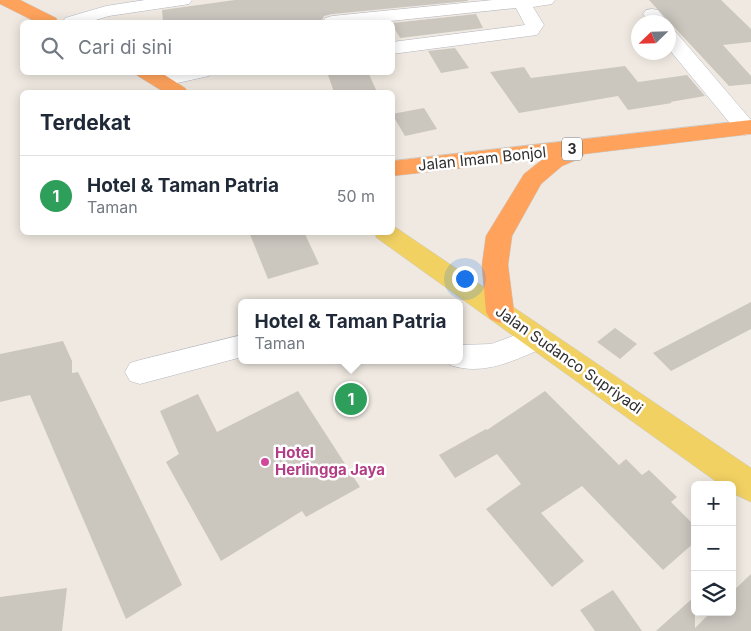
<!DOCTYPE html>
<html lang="id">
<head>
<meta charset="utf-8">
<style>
  :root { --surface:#fff; --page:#f2f2f3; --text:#1f2937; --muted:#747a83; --line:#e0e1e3; --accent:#4264fb }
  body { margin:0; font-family:Inter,sans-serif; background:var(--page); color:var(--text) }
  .controls { position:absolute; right:15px; bottom:15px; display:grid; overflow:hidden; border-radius:8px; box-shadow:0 2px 12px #0003 }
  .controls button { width:45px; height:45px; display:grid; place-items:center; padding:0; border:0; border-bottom:1px solid var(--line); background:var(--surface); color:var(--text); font:25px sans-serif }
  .compass { position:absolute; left:631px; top:15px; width:45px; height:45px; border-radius:50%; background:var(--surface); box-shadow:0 2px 12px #0003; rotate:247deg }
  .you { position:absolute; left:464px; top:278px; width:18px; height:18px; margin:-12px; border:4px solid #fff; border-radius:50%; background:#1a73e8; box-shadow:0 0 0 8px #1a73e833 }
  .badge { display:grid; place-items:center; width:32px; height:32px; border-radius:50%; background:var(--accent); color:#fff; font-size:16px; font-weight:700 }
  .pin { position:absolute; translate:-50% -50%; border:2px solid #fff; box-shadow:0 1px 5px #0006 }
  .popup { position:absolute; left:238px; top:299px; width:225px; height:65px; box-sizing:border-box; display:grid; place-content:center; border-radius:8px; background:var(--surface); filter:drop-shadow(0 1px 4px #0005); font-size:16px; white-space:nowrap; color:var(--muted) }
  .popup b { font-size:19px; color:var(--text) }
  .popup::after { content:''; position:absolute; left:50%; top:100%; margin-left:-10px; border:10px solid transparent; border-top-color:var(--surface) }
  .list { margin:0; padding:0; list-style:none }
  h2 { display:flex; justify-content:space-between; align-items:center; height:65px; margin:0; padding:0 20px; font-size:21px }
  h2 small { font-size:16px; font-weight:400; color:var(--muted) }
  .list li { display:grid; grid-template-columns:32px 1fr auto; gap:15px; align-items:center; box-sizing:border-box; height:80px; padding:0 20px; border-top:1px solid var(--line) }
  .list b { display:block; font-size:19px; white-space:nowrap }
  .list p { margin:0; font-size:16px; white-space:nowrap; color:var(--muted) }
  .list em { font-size:16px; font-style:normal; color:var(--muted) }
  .icon { flex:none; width:28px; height:28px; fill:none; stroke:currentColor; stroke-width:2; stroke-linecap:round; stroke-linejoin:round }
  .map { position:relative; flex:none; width:751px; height:631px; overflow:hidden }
  .search { position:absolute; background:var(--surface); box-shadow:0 2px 12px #0003; left:20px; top:20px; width:375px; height:55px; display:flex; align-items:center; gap:12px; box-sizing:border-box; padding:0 18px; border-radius:8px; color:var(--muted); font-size:19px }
  .panel { position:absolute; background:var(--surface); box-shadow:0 2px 12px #0003; left:20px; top:90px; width:375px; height:145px; border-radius:8px }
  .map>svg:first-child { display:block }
  .building { fill:#cbc7bf }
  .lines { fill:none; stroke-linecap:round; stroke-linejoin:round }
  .minor-casing { stroke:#b4b7c1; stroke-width:1 }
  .major-casing { stroke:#c9c9c9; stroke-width:1 }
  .highway-casing { stroke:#c9c9c9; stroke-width:1 }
  .minor { fill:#fff; fill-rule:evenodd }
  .major { fill:#f2d163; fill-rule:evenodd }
  .highway { fill:#ffa35c; fill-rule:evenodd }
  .hotel-dot { fill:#d1479c; stroke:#fff; stroke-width:2 }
  .labels { text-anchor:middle; stroke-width:5; stroke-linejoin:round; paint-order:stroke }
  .shield { fill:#fff; stroke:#6d6d6d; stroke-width:1 }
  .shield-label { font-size:14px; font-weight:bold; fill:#2e2e2e }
  .street-label { font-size:15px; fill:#2e2e2e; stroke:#fff }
  .hotel-label { font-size:15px; font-weight:bold; fill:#b23c85; stroke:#fff; text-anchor:start }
</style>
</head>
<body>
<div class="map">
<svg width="751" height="631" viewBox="0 0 751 631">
  <rect width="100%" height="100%" fill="#efe9e1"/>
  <!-- building -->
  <g class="building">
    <path d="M235,0H468V1L332,14L324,16L321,22H163L162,10Z"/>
    <path d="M649,0H721L751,29V42L723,45L751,76V84L729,86Z"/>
    <path d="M476,14L483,28L400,38L392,24V23Z"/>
    <path d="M455,48L469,68L441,73L428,51Z"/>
    <path d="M625,66L638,82L687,75L705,96L670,102L672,103L628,110L618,96L519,113L490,72L524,67L531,78Z"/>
    <path d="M327,72H368L377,92H334Z"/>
    <path d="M424,108L437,129L405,136L392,114Z"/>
    <path d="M249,232H304L319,264L268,279Z"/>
    <path d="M751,302V329L671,371L653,353Z"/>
    <path d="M615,328L637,344L620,359L597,342Z"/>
    <path d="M63,341L72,361V373L78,372L182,585L126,619L30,395L0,402V354Z"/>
    <path d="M298,391L360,487L306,517L302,511L221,561L166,462L179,454L160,411L198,394L217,432Z"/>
    <path d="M545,391L619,465L626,459L642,475L649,470L677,497L671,502L695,526V542L663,570L582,486L541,513L584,561L552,587L486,509L521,484L497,454L455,478L439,455L486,429L487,430Z"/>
    <path d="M751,574V631H656L695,596V628L711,612H732V592Z"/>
    <path d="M67,588L62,631H0V597Z"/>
    <path d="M613,590L642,631H595L580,610Z"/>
  </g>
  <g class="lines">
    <!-- minor casing -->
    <g class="minor-casing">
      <g id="minor">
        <path d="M145,0H192L189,4L183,5L109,16L89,22H63L65,18L106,6Z"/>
        <path d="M493,0H555L552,4L533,7L544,25L537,35L392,54V42L525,25L516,8L381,22H323L325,18L332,16Z"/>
        <path d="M652,9L658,10L668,22H650L643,14L646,10Z"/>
        <path d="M668,29L675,31L751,120V133L746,135L738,133L668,48Z"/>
        <path d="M171,72H212L209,76L159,87L152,85L149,81L152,77Z"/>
        <path d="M538,327L548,330L552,338L548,346C517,359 484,377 450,365L447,360H460V345L491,344Z"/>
        <path d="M242,335V357L140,384L130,381L125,372L130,363L140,360Z"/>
      </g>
    </g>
    <!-- major casing -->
    <g class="major-casing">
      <path id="major" d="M392,225L751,468V502L732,493V485H721L377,238L374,232H392Z"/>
    </g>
    <!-- highway casing -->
    <g class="highway-casing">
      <g id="highway">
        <path d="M0,0H20L56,18L58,22H36L0,4Z"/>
        <path d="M135,72H160L185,88L188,92H164L138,76Z"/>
        <path d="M751,120V134L584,154L581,158L562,166L541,184L512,236L508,265L514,312L510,319L500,323L490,319L486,312L482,265L486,236L524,174L543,159L392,176V161Z"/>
      </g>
    </g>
    <!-- minor -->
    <use href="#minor" class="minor"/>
    <!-- major -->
    <use href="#major" class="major"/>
    <!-- highway -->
    <use href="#highway" class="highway"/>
  </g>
  <!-- markers -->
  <circle class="hotel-dot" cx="265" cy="462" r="5"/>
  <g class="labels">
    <!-- shield labels -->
    <rect class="shield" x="562" y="137.5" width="20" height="23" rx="4"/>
    <g class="shield-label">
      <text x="572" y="154">3</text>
    </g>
    <!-- street labels -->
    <g class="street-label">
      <text transform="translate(482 159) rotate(-6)" y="5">Jalan Imam Bonjol</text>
      <text transform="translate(569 360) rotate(35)" y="5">Jalan Sudanco Supriyadi</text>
    </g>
    <!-- hotel labels -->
    <g class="hotel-label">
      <text x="275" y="458">Hotel<tspan x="275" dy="17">Herlingga Jaya</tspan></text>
    </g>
  </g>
</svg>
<div class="controls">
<button>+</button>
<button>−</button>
<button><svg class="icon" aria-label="layers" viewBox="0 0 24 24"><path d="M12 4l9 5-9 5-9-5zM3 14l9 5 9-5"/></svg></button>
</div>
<svg class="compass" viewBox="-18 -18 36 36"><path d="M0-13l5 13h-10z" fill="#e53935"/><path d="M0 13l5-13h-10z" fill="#747a83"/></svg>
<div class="you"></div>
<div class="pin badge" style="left:351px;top:399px;background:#2e9e5b">1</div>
<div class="popup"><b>Hotel &amp; Taman Patria</b>Taman</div>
<div class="search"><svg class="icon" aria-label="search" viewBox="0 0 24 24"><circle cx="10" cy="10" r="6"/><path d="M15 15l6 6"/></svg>Cari di sini</div>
<section class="panel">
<h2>Terdekat<small></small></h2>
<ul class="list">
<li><span class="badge" style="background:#2e9e5b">1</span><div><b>Hotel &amp; Taman Patria</b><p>Taman</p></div><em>50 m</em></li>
</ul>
</section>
</div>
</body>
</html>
